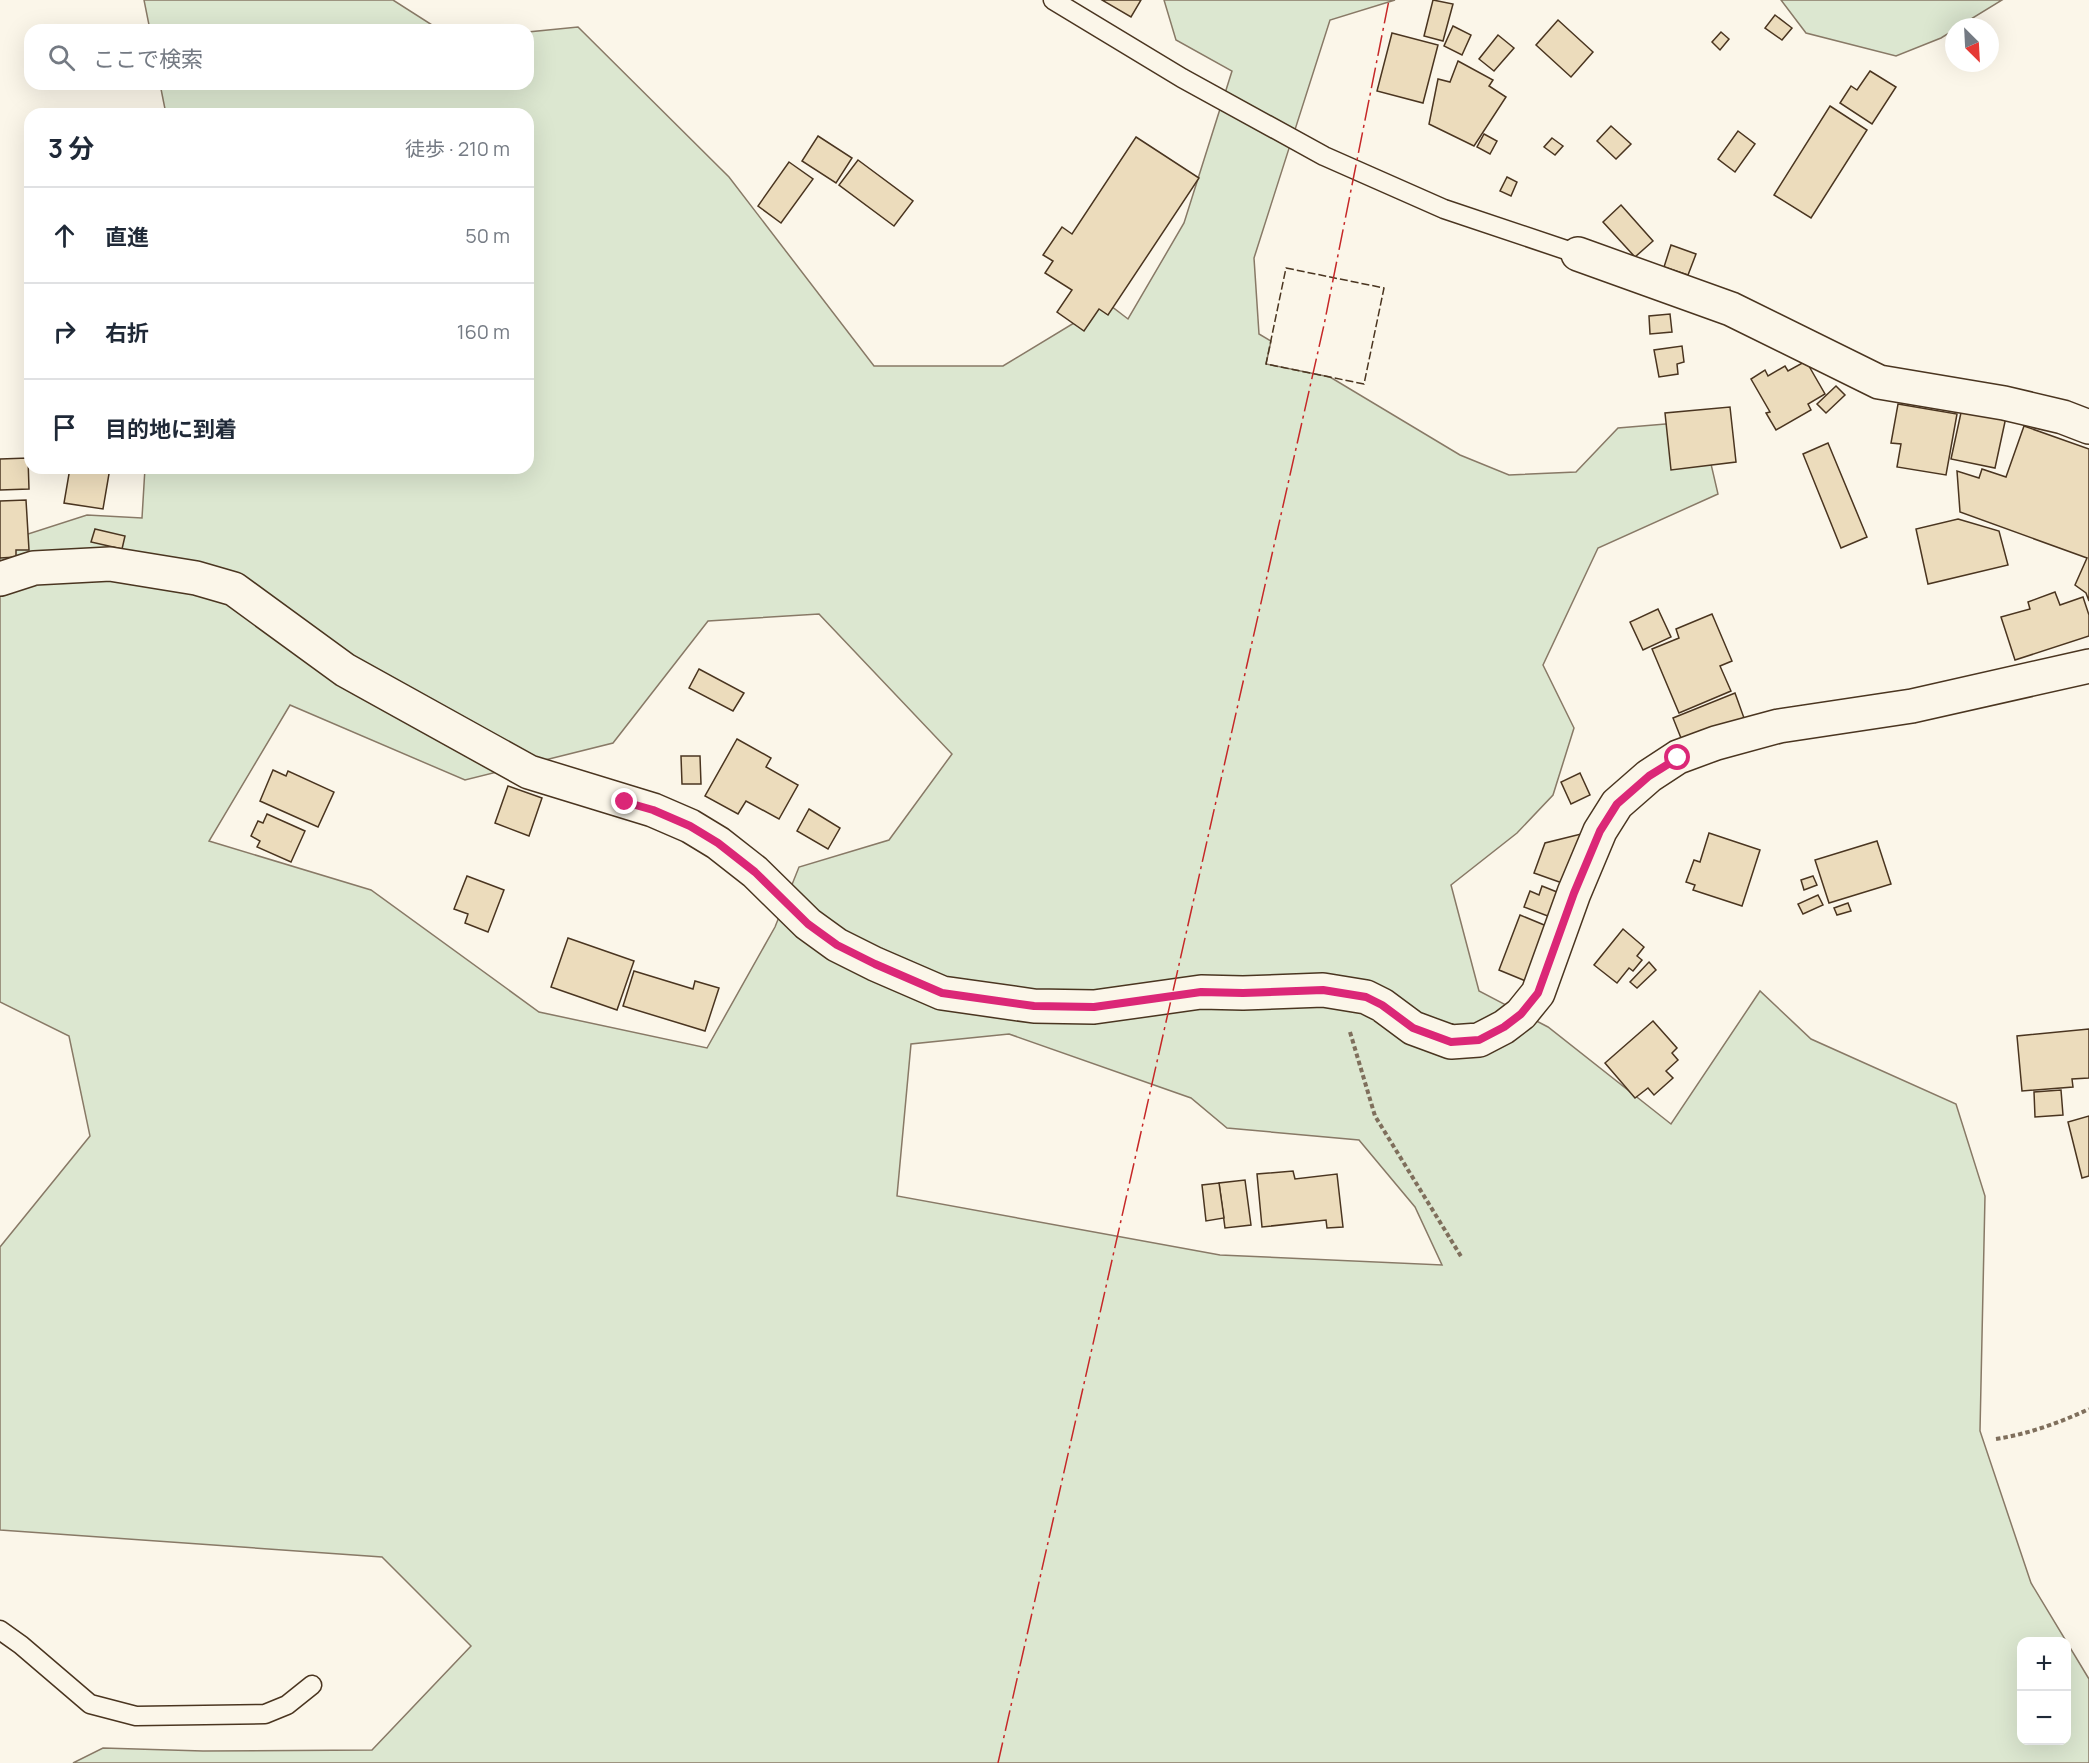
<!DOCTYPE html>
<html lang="ja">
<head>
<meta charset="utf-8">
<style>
  :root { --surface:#fff; --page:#f2f2f3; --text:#1f2937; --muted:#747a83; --line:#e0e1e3 }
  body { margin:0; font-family:Manrope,"Noto Sans JP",sans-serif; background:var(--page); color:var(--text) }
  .controls { position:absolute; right:18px; bottom:18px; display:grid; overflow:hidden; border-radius:12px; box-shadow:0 6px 24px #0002 }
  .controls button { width:54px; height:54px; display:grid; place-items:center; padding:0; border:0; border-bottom:2px solid var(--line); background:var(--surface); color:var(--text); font:30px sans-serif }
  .compass { position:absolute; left:1945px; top:18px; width:54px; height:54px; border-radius:50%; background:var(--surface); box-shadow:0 6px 24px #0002; rotate:156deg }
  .stop { position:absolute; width:18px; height:18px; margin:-14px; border:4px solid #db2777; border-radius:50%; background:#fff }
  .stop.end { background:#db2777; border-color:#fff; box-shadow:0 2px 6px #0008 }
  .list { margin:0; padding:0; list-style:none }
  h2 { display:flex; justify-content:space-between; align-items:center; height:78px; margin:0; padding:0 24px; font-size:26px }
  h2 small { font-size:20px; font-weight:400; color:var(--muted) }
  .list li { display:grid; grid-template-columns:39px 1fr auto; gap:18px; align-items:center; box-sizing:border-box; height:96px; padding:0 24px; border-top:2px solid var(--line) }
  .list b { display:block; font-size:22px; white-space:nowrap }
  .list em { font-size:20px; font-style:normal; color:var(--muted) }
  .icon { flex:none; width:33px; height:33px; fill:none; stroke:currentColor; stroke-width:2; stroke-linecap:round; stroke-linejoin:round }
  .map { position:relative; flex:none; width:2089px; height:1763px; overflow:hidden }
  .search { position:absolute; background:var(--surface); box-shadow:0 6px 24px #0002; left:24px; top:24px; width:510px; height:66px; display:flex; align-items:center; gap:15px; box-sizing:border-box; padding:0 21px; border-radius:18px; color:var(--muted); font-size:22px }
  .panel { position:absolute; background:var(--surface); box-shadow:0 6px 24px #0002; left:24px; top:108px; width:510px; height:366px; border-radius:18px }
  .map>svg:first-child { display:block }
  .green { fill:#dce7d0; stroke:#887966; stroke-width:1.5; fill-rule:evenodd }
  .building { fill:#ecdcbc; stroke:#4a3520; stroke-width:1.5 }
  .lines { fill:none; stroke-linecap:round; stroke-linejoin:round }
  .lane-casing { stroke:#4a3520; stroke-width:21 }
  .street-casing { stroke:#4a3520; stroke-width:36 }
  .path { stroke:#7f6f5c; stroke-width:4; stroke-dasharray:4.5 3; stroke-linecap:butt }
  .lane { stroke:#fbf6e9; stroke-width:18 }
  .street { stroke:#fbf6e9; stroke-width:33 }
  .fence { stroke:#4a3520; stroke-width:1.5; stroke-dasharray:8 3; stroke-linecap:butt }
  .power { stroke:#c62828; stroke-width:1.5; stroke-dasharray:21 4.5 3 4.5; stroke-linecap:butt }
  .route { stroke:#db2777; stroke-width:8 }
</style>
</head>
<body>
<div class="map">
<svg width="2089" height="1763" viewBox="0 0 2089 1763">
  <rect width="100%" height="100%" fill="#fbf6e9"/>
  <!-- green -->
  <g class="green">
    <path d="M144,0H393L440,30H150Z"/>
    <path d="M1164,0H1395L1330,20L1254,258L1259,334L1271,341L1266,364L1330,377L1460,455L1509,475L1576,472L1618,428L1701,421L1718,494L1598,548L1543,665L1574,728L1553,795L1517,833L1451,885L1479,991L1548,1027L1671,1124L1760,991L1811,1039L1956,1104L1985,1196L1980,1431L2031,1583L2089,1679V1763H73L103,1748L203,1751L372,1750L471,1646L382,1557L0,1530V1247L90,1136L69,1036L0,1002V543L87,515L142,518L145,468H528V114H166L160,84H528V32L578,27L729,177L874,366H1003L1107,303L1128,319L1184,223L1232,71L1176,40ZM819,614L952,754L889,840L799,867L775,927L707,1048L539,1012L371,890L209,841L290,705L465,780L613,743L708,621ZM1009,1034L1191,1098L1227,1128L1359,1140L1415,1207L1442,1265L1220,1255L897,1196L911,1044ZM2022,1642H2066V1740H2022Z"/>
    <path d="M1781,0H2002L1958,27H1954V30L1941,38L1896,56L1806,33Z"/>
  </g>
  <!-- building -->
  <g class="building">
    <path d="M1102,0H1141L1131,17Z"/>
    <path d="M1433,0L1453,4L1443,41L1424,36Z"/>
    <path d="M1775,15L1792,28L1782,40L1765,28Z"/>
    <path d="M1558,20L1593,52L1571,77L1536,45Z"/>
    <path d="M1453,26L1471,35L1462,55L1444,46Z"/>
    <path d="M1721,32L1729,39L1720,50L1712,42Z"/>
    <path d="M1392,33L1438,45L1423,103L1377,91Z"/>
    <path d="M1498,35L1514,48L1494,71L1479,59Z"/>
    <path d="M1458,61L1493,80L1489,86L1506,97L1474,146L1429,124L1438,79L1450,82Z"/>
    <path d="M1870,71L1896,87L1872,124L1840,103L1851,86L1857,90Z"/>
    <path d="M1830,106L1867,130L1811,218L1774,195Z"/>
    <path d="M1611,126L1631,144L1616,159L1597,141Z"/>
    <path d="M1738,131L1755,144L1735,172L1718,159Z"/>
    <path d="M1484,134L1497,141L1490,154L1477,147Z"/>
    <path d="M818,136L852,158L836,183L802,161Z"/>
    <path d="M1136,137L1199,178L1108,315L1099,309L1084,331L1057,312L1072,290L1045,273L1053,261L1043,255L1062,227L1072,234Z"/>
    <path d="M1552,138L1563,146L1555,155L1544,147Z"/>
    <path d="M858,160L913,201L894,226L839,185Z"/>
    <path d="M789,162L813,179L781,223L758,206Z"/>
    <path d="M1507,177L1517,182L1511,196L1500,191Z"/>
    <path d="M1621,205L1653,241L1635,257L1603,222Z"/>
    <path d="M1671,245L1696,254L1688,275L1664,267Z"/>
    <path d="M1670,314L1672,332L1650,334L1649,316Z"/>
    <path d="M1682,346L1684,362L1677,364L1678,374L1659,377L1654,350Z"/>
    <path d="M1806,361L1825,394L1808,404L1811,410L1776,430L1766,413L1770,412L1751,379L1765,370L1768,376L1785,366L1788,371Z"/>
    <path d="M1836,386L1845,395L1826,413L1817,404Z"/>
    <path d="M1898,404L1957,414L1946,475L1897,467L1901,444L1891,443Z"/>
    <path d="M1730,407L1736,462L1671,470L1665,413Z"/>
    <path d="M1962,408L2006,417L1995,468L1951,459Z"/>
    <path d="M2024,426L2089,449V601L2086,593L2075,585L2087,558L1960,512L1957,471L1979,478L1982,469L2006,477Z"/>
    <path d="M1828,443L1867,537L1841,548L1803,454Z"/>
    <path d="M28,458L29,489L0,490V459Z"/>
    <path d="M70,468H110L103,509L64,503Z"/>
    <path d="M26,500L29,550H16V557L0,558V501Z"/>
    <path d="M1958,519L1999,531L2008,565L1928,584L1916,529Z"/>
    <path d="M95,529L125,536L122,549L91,542Z"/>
    <path d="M2055,592L2060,605L2083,597L2089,615V636L2015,660L2001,617L2030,609L2028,602Z"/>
    <path d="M1658,609L1671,637L1643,650L1630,622Z"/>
    <path d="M1712,614L1732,661L1720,666L1731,691L1679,713L1652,649L1679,638L1676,629Z"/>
    <path d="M699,669L744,693L733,711L689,688Z"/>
    <path d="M1735,693L1744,718L1683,743L1673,718Z"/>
    <path d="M737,739L771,758L766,767L798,785L779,819L746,801L738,814L705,796Z"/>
    <path d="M681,756H700L701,784H682Z"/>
    <path d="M273,770L286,776L288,771L334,792L318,827L260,801Z"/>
    <path d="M1580,773L1590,795L1571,804L1561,782Z"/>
    <path d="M508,786L542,798L529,836L495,823Z"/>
    <path d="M809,809L840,828L828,849L797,831Z"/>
    <path d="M267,814L305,831L291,862L257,847L260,841L251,836L258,821L263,823Z"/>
    <path d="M1709,833L1760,850L1742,906L1693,890L1695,885L1686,882L1694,860L1700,862Z"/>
    <path d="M1581,834L1565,884L1534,873L1545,843Z"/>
    <path d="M1877,841L1891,884L1829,903L1815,860Z"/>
    <path d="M467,876L504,890L488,932L465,923L468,914L454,909Z"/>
    <path d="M1813,876L1817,885L1804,890L1801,880Z"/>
    <path d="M1542,886L1562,894L1553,918L1524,907L1530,891L1539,895Z"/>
    <path d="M1818,895L1823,905L1803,914L1798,904Z"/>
    <path d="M1848,903L1851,911L1837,915L1834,908Z"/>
    <path d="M1520,915L1549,927L1528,982L1499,970Z"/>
    <path d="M1623,929L1644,947L1637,956L1642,960L1633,971L1629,968L1617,983L1594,965Z"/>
    <path d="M568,938L634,961L617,1010L551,987Z"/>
    <path d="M1649,962L1656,970L1637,988L1630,982Z"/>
    <path d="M634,971L693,989L695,981L719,988L705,1031L623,1006Z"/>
    <path d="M1653,1021L1677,1048L1672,1053L1678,1060L1666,1071L1673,1078L1654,1095L1648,1088L1635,1098L1605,1063Z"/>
    <path d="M2089,1029V1078L2072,1079L2073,1087L2022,1091L2017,1036Z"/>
    <path d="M2061,1090L2063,1115L2035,1117L2034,1092Z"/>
    <path d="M2089,1116V1176L2082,1178L2068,1122Z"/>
    <path d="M1293,1171L1295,1179L1337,1174L1343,1227L1327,1228L1326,1220L1262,1227L1257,1174Z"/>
    <path d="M1245,1180L1251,1225L1225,1228L1219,1183Z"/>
    <path d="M1219,1183L1224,1218L1206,1221L1202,1185Z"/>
  </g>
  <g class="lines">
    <!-- lane casing -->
    <g class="lane-casing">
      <g id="lane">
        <path d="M1053,0L1182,78L1324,156L1444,209L1578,254"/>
        <path d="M0,1630L21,1645L90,1704L136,1716L265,1714L287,1705L312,1685"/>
      </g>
    </g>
    <!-- street casing -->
    <g class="street-casing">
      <g id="street">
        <path d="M1578,254L1731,309L1879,382L2004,403L2063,417L2089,427"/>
        <path d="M0,579L34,568L110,564L196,578L234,589L345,670L529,772L653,810L690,826L718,843L755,872L808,924L837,945L875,964L942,993L1034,1006L1094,1007L1201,992L1243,993L1323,990L1366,997L1382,1005L1413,1028L1451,1042L1479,1040L1504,1027L1521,1014L1538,993L1574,893L1600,831L1617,804L1649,776L1678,757L1716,743L1779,726L1912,706L2089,666"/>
      </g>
    </g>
    <!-- path -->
    <g class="path">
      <path d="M1350,1032L1375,1116L1462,1258"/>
      <path d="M1996,1439C2028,1434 2059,1423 2089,1409"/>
    </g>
    <!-- lane -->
    <use href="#lane" class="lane"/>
    <!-- street -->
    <use href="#street" class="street"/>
    <!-- fence -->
    <path class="fence" d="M1286,268L1384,288L1364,384L1266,364Z"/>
    <!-- power -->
    <path class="power" d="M998,1763L1324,325L1389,0"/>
  </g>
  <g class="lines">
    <!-- route -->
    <path class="route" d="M625,802L653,810L690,826L718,843L755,872L808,924L837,945L875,964L942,993L1034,1006L1094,1007L1201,992L1243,993L1323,990L1366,997L1382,1005L1413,1028L1451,1042L1479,1040L1504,1027L1521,1014L1538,993L1574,893L1600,831L1617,804L1649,776L1678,758"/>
  </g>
</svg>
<div class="controls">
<button>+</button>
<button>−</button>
</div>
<svg class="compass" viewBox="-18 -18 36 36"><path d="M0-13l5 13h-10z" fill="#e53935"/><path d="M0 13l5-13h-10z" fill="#747a83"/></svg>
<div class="stop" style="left:1678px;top:758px"></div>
<div class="stop end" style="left:625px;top:802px"></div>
<div class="search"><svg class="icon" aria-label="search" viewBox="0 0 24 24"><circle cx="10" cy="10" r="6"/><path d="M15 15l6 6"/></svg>ここで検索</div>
<section class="panel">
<h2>3 分<small>徒歩 · 210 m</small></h2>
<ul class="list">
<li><svg class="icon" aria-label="ahead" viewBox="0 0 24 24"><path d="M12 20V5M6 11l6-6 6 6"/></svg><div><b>直進</b></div><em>50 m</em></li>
<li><svg class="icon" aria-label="right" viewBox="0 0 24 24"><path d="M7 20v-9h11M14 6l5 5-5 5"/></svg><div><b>右折</b></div><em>160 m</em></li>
<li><svg class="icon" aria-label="arrive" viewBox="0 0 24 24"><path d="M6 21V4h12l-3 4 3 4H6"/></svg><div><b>目的地に到着</b></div></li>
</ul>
</section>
</div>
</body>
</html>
